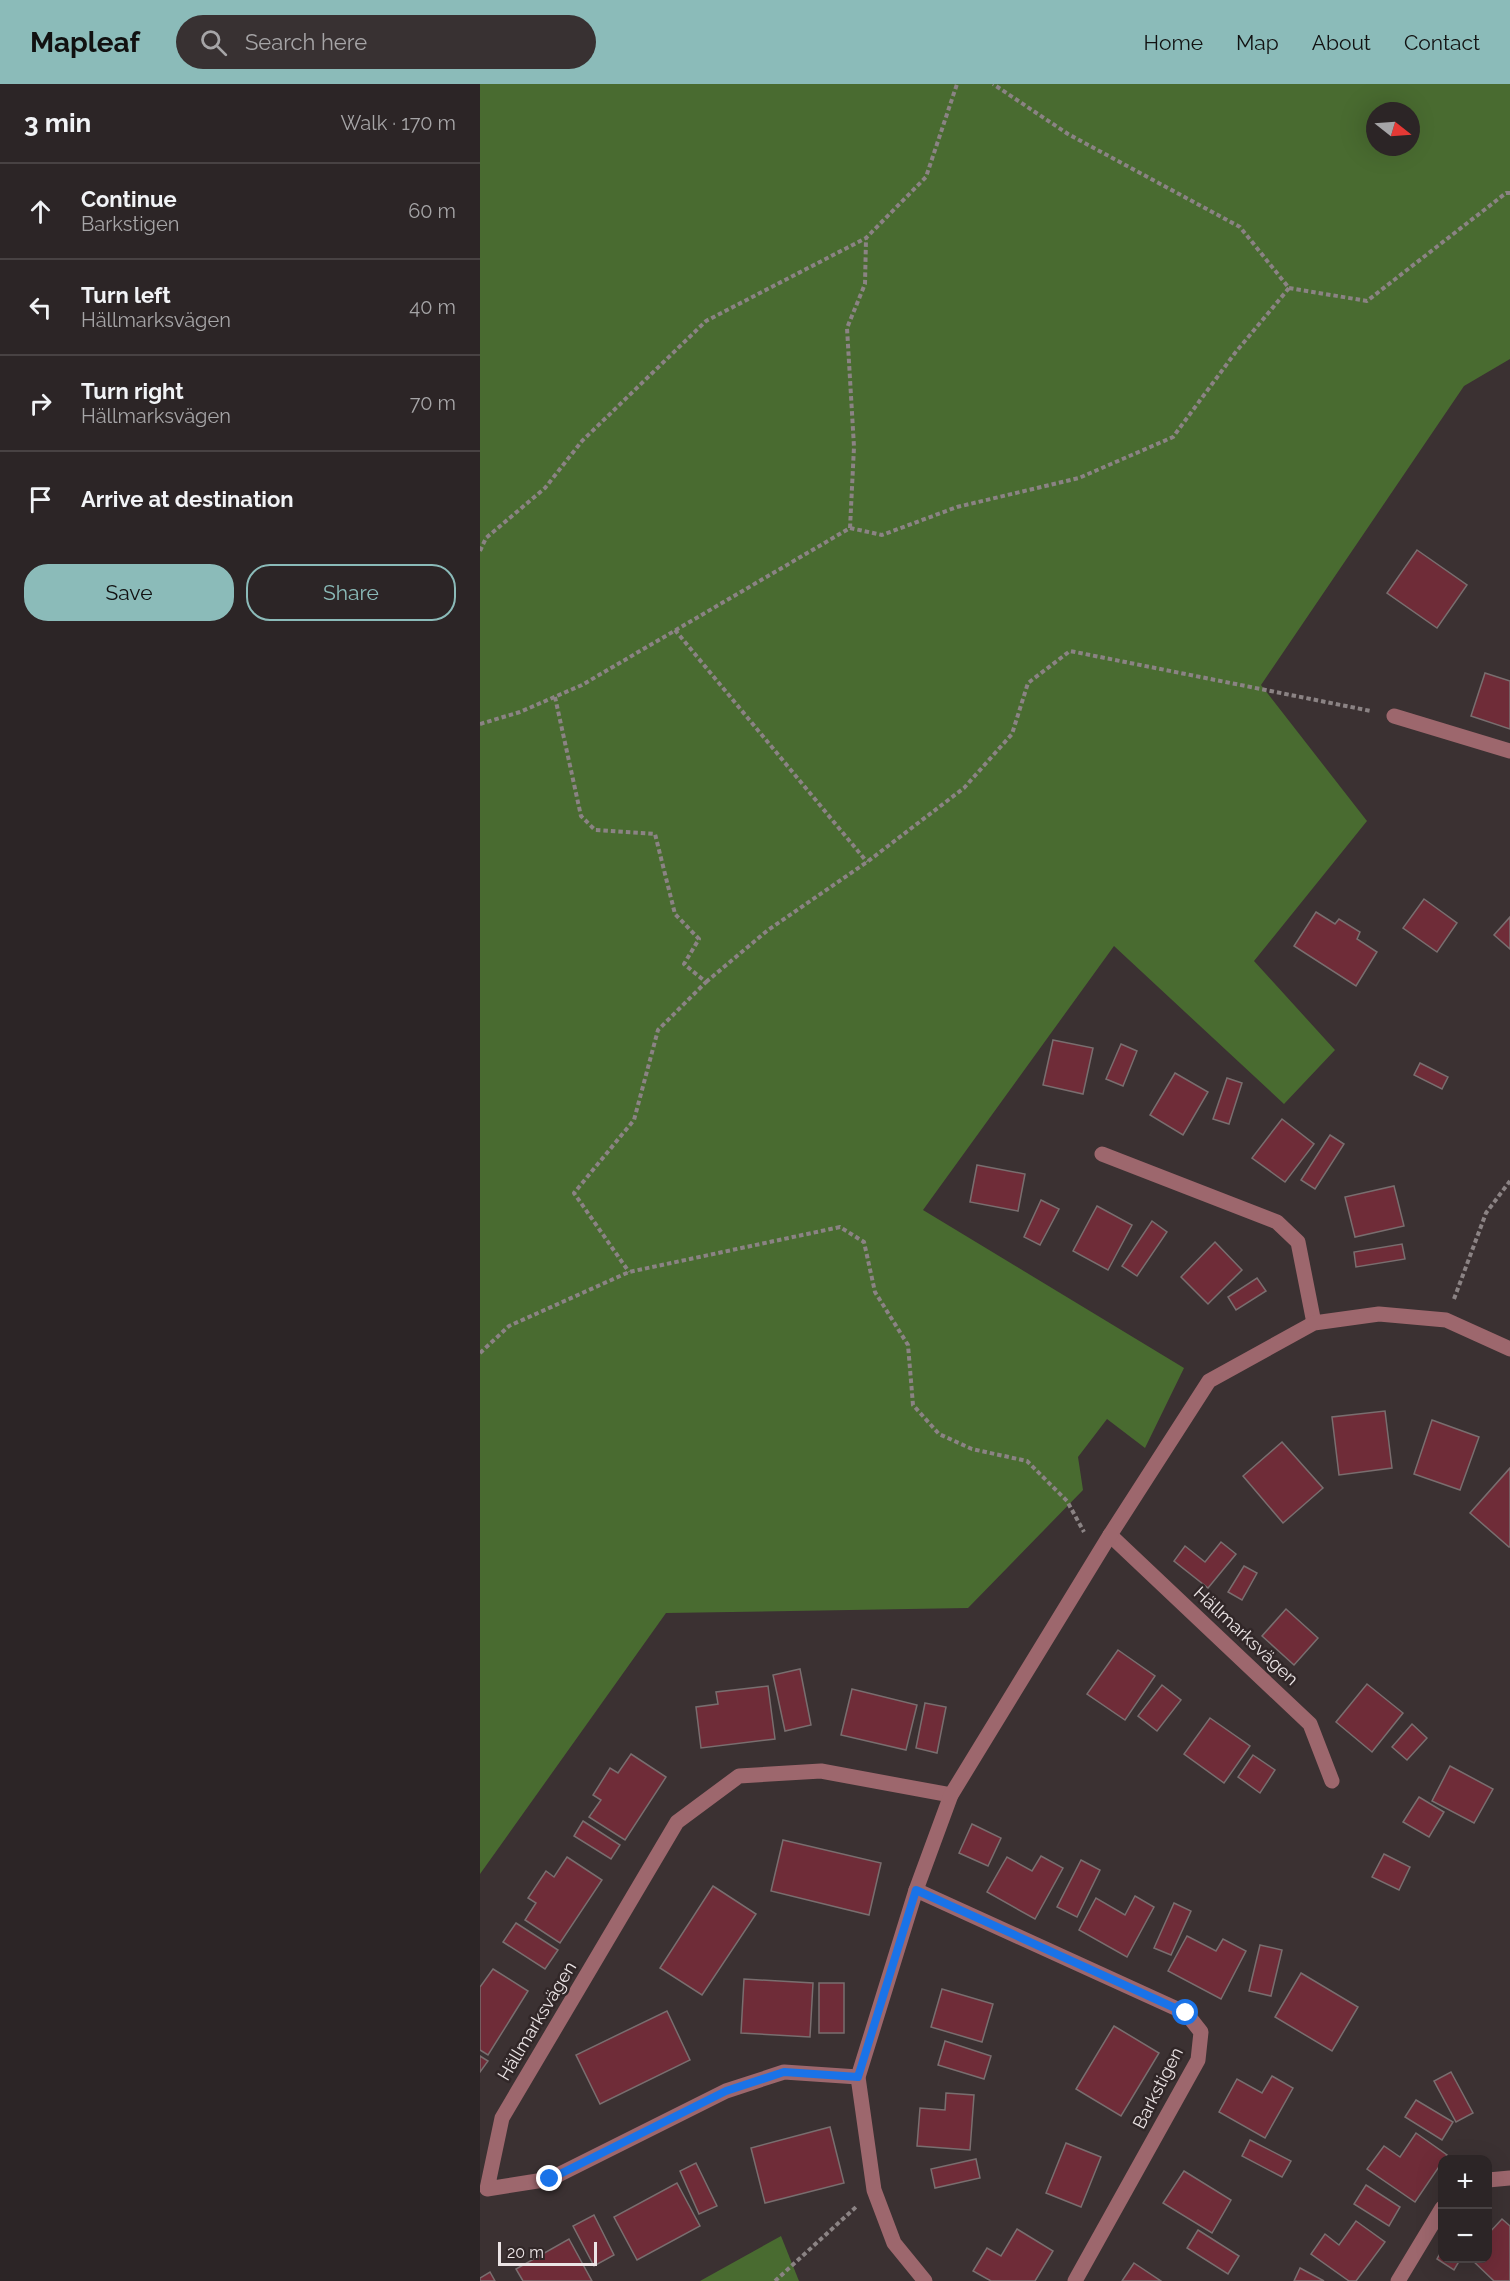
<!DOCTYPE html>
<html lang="en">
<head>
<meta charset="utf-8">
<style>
  :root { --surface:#2c2526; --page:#383132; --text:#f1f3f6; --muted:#a6a5a7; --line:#484243; --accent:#8bbbb9 }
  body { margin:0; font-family:Raleway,sans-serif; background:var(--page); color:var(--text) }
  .controls { position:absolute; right:18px; bottom:18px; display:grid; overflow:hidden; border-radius:12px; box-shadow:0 6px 24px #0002 }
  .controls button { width:54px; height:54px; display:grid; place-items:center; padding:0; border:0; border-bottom:2px solid var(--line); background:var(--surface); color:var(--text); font:30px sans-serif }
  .compass { position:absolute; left:886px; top:18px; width:54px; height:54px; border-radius:50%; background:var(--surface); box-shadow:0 6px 24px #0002; rotate:107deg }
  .scale { position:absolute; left:18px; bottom:15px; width:99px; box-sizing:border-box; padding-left:6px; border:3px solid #ebe4e5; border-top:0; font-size:16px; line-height:21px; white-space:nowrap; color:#ebe4e5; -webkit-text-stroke:4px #312728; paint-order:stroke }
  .stop { position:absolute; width:18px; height:18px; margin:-14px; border:4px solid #1a73e8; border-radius:50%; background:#fff }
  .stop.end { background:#1a73e8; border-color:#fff; box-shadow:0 2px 6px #0008 }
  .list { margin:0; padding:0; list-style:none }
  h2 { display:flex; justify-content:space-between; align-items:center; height:78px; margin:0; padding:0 24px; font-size:26px }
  h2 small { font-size:20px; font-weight:400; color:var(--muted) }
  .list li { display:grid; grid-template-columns:39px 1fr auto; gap:18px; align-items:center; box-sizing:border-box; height:96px; padding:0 24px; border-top:2px solid var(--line) }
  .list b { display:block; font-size:22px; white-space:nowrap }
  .list p { margin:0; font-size:20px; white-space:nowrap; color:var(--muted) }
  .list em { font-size:20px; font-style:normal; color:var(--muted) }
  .actions { display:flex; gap:12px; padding:18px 24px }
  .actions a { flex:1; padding:14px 0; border:2px solid var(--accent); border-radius:24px; text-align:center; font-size:21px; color:var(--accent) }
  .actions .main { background:var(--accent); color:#111 }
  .icon { flex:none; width:33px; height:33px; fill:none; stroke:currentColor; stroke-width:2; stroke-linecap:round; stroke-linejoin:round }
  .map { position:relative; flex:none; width:1030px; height:2197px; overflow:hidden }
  header { display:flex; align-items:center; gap:36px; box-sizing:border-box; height:84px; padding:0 30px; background:var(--accent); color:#111 }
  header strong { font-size:28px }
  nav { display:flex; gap:33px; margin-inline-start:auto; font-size:21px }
  .search { width:420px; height:54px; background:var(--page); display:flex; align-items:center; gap:15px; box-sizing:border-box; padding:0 21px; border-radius:33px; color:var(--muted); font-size:22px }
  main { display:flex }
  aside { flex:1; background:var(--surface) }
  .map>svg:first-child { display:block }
  .forest { fill:#496b30; fill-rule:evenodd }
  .building { fill:#6f2c38; stroke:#796e6f; stroke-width:1.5 }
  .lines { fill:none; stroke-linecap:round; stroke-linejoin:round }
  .path { stroke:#8b8384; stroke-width:4; stroke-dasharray:4.5 3; stroke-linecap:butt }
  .minor { stroke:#9d676d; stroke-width:15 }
  .route { stroke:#1a73e8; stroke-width:8 }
  .labels { text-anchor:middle; stroke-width:5; stroke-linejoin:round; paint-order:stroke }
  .street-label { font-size:18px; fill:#ebe4e5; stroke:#312728 }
</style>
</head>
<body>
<header>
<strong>Mapleaf</strong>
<div class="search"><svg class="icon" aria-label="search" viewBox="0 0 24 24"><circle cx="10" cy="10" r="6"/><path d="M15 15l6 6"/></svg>Search here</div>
<nav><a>Home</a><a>Map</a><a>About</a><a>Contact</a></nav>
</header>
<main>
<aside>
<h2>3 min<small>Walk · 170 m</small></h2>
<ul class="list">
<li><svg class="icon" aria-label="ahead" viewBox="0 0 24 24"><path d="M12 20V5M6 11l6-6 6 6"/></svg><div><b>Continue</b><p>Barkstigen</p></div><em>60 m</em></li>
<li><svg class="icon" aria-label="left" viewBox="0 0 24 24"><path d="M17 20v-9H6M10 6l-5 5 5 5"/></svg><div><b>Turn left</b><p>Hällmarksvägen</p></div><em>40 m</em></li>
<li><svg class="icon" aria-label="right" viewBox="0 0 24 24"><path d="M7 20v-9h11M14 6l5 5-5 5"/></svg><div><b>Turn right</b><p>Hällmarksvägen</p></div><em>70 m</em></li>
<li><svg class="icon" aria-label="arrive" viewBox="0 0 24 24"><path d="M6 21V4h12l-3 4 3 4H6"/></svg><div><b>Arrive at destination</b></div></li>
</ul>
<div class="actions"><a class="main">Save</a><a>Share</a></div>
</aside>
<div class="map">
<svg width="1030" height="2197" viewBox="0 0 1030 2197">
  <rect width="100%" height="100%" fill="#3b3132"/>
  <!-- forest -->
  <g class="forest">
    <path d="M0,0H1030V275L984,302L781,601L887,737L774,877L855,966L804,1020L634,862L443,1126L704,1284L665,1364L627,1335L598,1373L603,1406L488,1524L186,1529L0,1790ZM895,27H931V63H895Z"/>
    <path d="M301,2152L319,2197H220Z"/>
  </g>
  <!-- building -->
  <g class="building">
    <path d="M937,466L987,501L957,544L907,509Z"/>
    <path d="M1005,589L1030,597V645L991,632Z"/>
    <path d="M944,815L977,839L957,868L923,844Z"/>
    <path d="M836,828L855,840L859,835L880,848L877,855L897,868L876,902L814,862Z"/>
    <path d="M1030,833V865L1014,851Z"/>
    <path d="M573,956L613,964L603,1010L563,1001Z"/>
    <path d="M641,960L657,967L643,1002L626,995Z"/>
    <path d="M940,979L968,993L962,1005L934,991Z"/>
    <path d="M695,989L728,1008L703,1051L670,1031Z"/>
    <path d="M747,994L762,999L749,1040L733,1035Z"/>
    <path d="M802,1035L834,1060L805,1098L772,1074Z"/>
    <path d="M850,1051L864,1060L835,1105L821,1096Z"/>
    <path d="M497,1081L545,1090L538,1127L490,1118Z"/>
    <path d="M914,1102L924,1142L875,1153L865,1113Z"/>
    <path d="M561,1116L579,1125L560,1161L544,1153Z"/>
    <path d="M617,1122L652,1141L628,1186L593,1167Z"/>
    <path d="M672,1137L687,1148L657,1192L642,1182Z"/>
    <path d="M735,1158L762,1186L728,1220L701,1193Z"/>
    <path d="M922,1160L925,1175L876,1183L874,1168Z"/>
    <path d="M777,1194L786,1207L756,1226L748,1213Z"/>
    <path d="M905,1327L912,1384L859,1391L852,1333Z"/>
    <path d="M952,1336L999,1353L980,1406L934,1390Z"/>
    <path d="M802,1358L843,1404L803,1439L763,1392Z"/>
    <path d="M1030,1384V1463H1029L990,1429Z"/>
    <path d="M741,1458L756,1470L728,1504L694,1477L705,1462L725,1478Z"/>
    <path d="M764,1482L777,1489L762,1516L748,1508Z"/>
    <path d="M806,1525L838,1554L814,1581L782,1552Z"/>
    <path d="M638,1566L675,1592L645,1636L607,1610Z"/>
    <path d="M320,1585L331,1641L305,1647L293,1591Z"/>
    <path d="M887,1600L923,1629L892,1668L856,1638Z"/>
    <path d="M682,1601L701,1616L677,1647L658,1632Z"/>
    <path d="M288,1602L295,1655L221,1664L216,1623L238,1620L236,1608Z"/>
    <path d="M372,1605L437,1621L426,1666L361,1651Z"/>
    <path d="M445,1619L466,1623L457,1669L436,1664Z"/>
    <path d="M730,1634L770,1662L744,1699L704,1670Z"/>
    <path d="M932,1640L947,1654L927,1676L912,1663Z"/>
    <path d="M151,1670L186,1693L145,1756L109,1733L121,1716L113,1711L130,1684L138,1689Z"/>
    <path d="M773,1671L795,1686L780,1709L758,1693Z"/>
    <path d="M970,1682L1013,1705L994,1739L952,1717Z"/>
    <path d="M939,1713L964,1728L949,1753L923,1738Z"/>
    <path d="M103,1737L140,1761L131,1775L94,1752Z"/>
    <path d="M492,1740L521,1754L508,1782L479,1769Z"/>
    <path d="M303,1756L401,1779L389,1831L291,1807Z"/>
    <path d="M904,1770L930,1783L919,1806L892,1793Z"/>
    <path d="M561,1772L583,1784L555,1835L507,1808L527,1773L552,1787Z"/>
    <path d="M87,1773L122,1796L80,1859L45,1836L56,1819L48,1814L66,1787L74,1793Z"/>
    <path d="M601,1776L620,1786L597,1833L577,1823Z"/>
    <path d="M233,1802L276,1830L222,1911L180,1884Z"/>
    <path d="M655,1812L674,1823L647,1873L599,1846L616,1814L645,1831Z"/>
    <path d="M694,1819L711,1827L691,1871L674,1864Z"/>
    <path d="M36,1839L78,1866L65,1885L23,1858Z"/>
    <path d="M707,1852L736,1867L743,1855L766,1867L741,1915L688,1887Z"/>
    <path d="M780,1861L802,1866L791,1912L769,1907Z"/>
    <path d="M13,1885L48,1907L8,1971L0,1966V1903Z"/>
    <path d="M821,1889L878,1923L852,1967L795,1933Z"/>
    <path d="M264,1895L333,1899L330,1953L261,1949Z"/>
    <rect x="339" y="1899" width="25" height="50"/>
    <path d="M462,1905L513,1920L502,1958L451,1943Z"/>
    <path d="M187,1927L210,1976L120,2020L96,1971Z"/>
    <path d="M634,1942L679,1969L641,2032L596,2005Z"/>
    <path d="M465,1957L511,1972L504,1995L458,1981Z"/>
    <path d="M0,1972L8,1977L0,1988Z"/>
    <path d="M971,1988L993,2029L976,2038L954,1997Z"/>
    <path d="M792,1992L813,2004L785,2054L739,2028L757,1995L782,2009Z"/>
    <path d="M466,2009L494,2011L490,2066L437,2062L440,2024L465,2026Z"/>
    <path d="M936,2016L973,2038L962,2056L925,2033Z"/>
    <path d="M350,2043L364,2099L285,2119L271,2064Z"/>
    <path d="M936,2049L967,2071L935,2118L887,2085L904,2062L920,2073Z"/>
    <path d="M770,2056L811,2077L802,2093L762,2072Z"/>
    <path d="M586,2059L621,2073L601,2123L566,2109Z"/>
    <path d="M496,2075L500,2094L455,2104L451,2085Z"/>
    <path d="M216,2079L237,2122L219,2130L200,2087Z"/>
    <path d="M704,2087L751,2116L732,2149L683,2119Z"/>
    <path d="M197,2099L220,2142L157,2176L134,2133Z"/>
    <path d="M886,2101L920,2123L909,2142L874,2120Z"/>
    <path d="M114,2131L134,2171L114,2182L93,2142Z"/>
    <path d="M1022,2135L1030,2142V2197H1014L990,2174H1008V2150Z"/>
    <path d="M876,2137L905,2158L876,2197H869L831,2170L845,2150L859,2161Z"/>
    <path d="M537,2145L573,2167L555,2197H511L493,2187L507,2164L521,2172Z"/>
    <path d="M718,2146L759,2172L748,2190L707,2164Z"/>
    <path d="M89,2155L112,2197H43L36,2185Z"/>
    <path d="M962,2166V2174H981L974,2186L957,2175Z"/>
    <path d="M654,2179L681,2197H642Z"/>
    <path d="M820,2184L844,2197H814Z"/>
    <path d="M10,2188L15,2197H0V2194Z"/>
  </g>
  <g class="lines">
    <!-- path -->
    <g class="path">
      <path d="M809,204L887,217L1026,109H1030"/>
      <path d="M370,444L374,363L367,244L385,200L386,155"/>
      <path d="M0,467L6,454L65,404L102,357L226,237L386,154L446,93L477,0"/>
      <path d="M195,546L387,778"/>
      <path d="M75,613L101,732L115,746L175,750L195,830L219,855L204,880L226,898L178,946L154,1036L94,1109L149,1188"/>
      <path d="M0,640L40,628L102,601L370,444L402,451L477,423L599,394L693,353L755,269L809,204L760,143L588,50L513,0"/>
      <path d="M226,898L288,846L387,778L484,704L532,650L548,599L590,567L891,627"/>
      <path d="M974,1215L1006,1129L1030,1097"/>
      <path d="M0,1269L29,1242L149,1188L360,1143L384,1158L395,1208L428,1261L433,1321L459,1350L492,1365L547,1377L587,1417L604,1448"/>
      <path d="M295,2197L376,2123"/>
    </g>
    <!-- minor -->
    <g class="minor">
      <path d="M914,632L1030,667"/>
      <path d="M622,1070L797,1138L818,1158L834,1239"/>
      <path d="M630,1451L830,1640L852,1697"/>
      <path d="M436,1806L706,1929L721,1948L718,1976L595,2197"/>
      <path d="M378,1993L304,1988L246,2007L70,2095L7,2105L22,2034L197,1738L259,1692L341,1687L471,1711"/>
      <path d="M1008,2096L1030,2094"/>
      <path d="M445,2197L414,2159L394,2106L378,1993L436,1806L471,1711L630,1451L729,1297L834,1239L899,1230L966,1236L1030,1265"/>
      <path d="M918,2197L962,2124"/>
    </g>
  </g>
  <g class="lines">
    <!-- route -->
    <path class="route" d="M70,2095L246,2007L304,1988L378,1993L436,1806L706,1929"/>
  </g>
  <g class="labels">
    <!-- street labels -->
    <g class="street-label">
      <text transform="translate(766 1552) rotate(43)" y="6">Hällmarksvägen</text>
      <text transform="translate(57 1937) rotate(-59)" y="6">Hällmarksvägen</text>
      <text transform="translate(678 2004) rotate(-63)" y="6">Barkstigen</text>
    </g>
  </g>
</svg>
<div class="controls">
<button>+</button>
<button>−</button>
</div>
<svg class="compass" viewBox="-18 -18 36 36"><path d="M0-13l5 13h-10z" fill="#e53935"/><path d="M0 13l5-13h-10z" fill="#a6a5a7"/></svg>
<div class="scale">20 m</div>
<div class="stop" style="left:706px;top:1929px"></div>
<div class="stop end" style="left:70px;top:2095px"></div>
</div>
</main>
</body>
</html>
